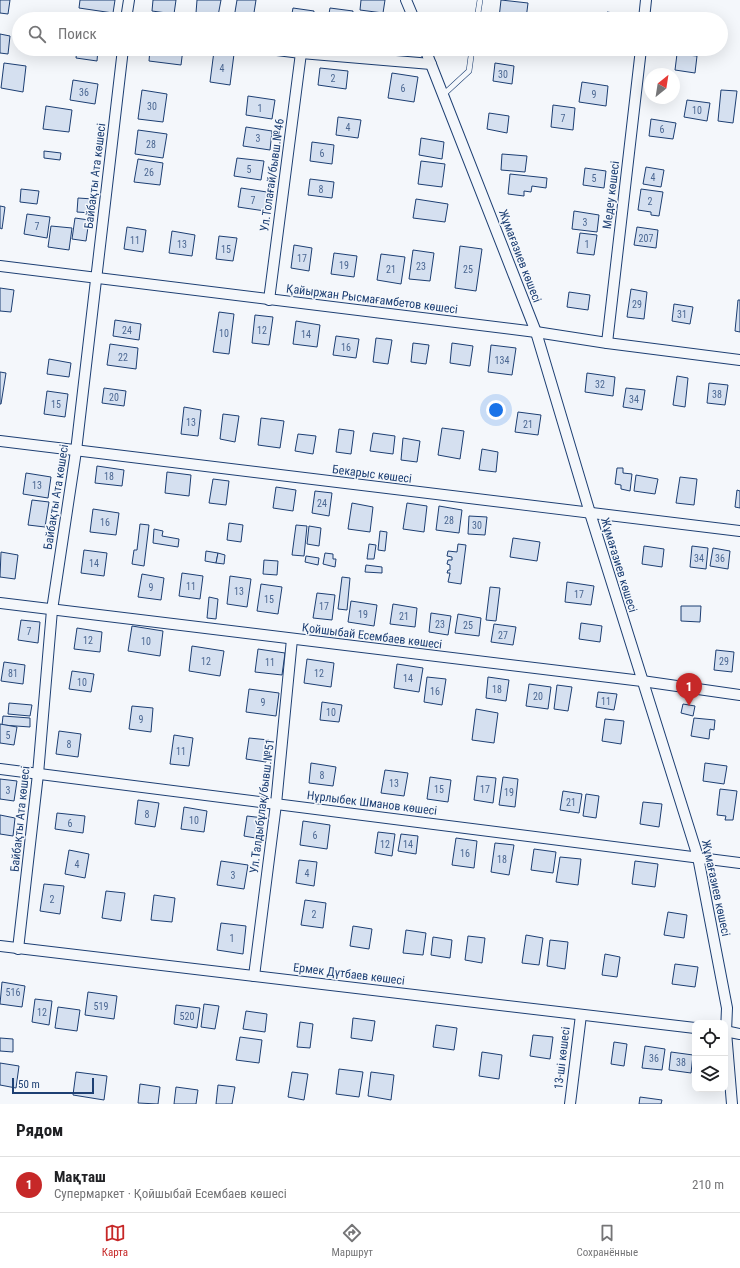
<!DOCTYPE html>
<html lang="ru">
<head>
<meta charset="utf-8">
<style>
  :root { --surface:#fff; --page:#f2f2f2; --text:#202124; --muted:#757577; --line:#e0e0e0; --accent:#c62828 }
  body { margin:0; font-family:"Roboto Condensed",sans-serif; background:var(--page); color:var(--text) }
  .controls { position:absolute; right:12px; bottom:12px; display:grid; overflow:hidden; border-radius:8px; box-shadow:0 4px 16px #0002 }
  .controls button { width:36px; height:36px; display:grid; place-items:center; padding:0; border:0; border-bottom:1px solid var(--line); background:var(--surface); color:var(--text); font:20px sans-serif }
  .compass { position:absolute; left:644px; top:68px; width:36px; height:36px; border-radius:50%; background:var(--surface); box-shadow:0 4px 16px #0002; rotate:30deg }
  .scale { position:absolute; left:12px; bottom:10px; width:82px; box-sizing:border-box; padding-left:4px; border:2px solid #1d3f73; border-top:0; font-size:11px; line-height:14px; white-space:nowrap; color:#1d3f73; -webkit-text-stroke:3px #f4f7fb; paint-order:stroke }
  .you { position:absolute; left:496px; top:410px; width:14px; height:14px; margin:-10px; border:3px solid #fff; border-radius:50%; background:#1a73e8; box-shadow:0 0 0 6px #1a73e833 }
  .badge { display:grid; place-items:center; width:26px; height:26px; border-radius:50%; background:var(--accent); color:#fff; font-size:13px; font-weight:700 }
  .pin { position:absolute; translate:-50% -33px; filter:drop-shadow(0 1px 2px #0008) }
  .pin::after { content:''; position:absolute; top:21px; width:14px; height:12px; background:inherit; clip-path:polygon(0 0,100% 0,50% 100%) }
  .list { margin:0; padding:0; list-style:none }
  h2 { display:flex; justify-content:space-between; align-items:center; height:52px; margin:0; padding:0 16px; font-size:17px }
  h2 small { font-size:13px; font-weight:400; color:var(--muted) }
  .list li { display:grid; grid-template-columns:26px 1fr auto; gap:12px; align-items:center; box-sizing:border-box; height:56px; padding:0 16px; border-top:1px solid var(--line) }
  .list b { display:block; font-size:15px; white-space:nowrap }
  .list p { margin:0; font-size:13px; white-space:nowrap; color:var(--muted) }
  .list em { font-size:13px; font-style:normal; color:var(--muted) }
  .icon { flex:none; width:22px; height:22px; fill:none; stroke:currentColor; stroke-width:2; stroke-linecap:round; stroke-linejoin:round }
  .map { position:relative; flex:none; width:740px; height:1104px; overflow:hidden }
  .search { position:absolute; background:var(--surface); box-shadow:0 4px 16px #0002; left:12px; right:12px; top:12px; height:44px; display:flex; align-items:center; gap:10px; box-sizing:border-box; padding:0 14px; border-radius:22px; color:var(--muted); font-size:15px }
  .sheet { height:108px; background:var(--surface) }
  nav { display:flex; justify-content:space-around; align-items:center; box-sizing:border-box; height:56px; border-top:1px solid var(--line); background:var(--surface); font-size:11px; color:var(--muted) }
  nav a { display:grid; justify-items:center; gap:2px }
  nav .on { color:var(--accent) }
  .map>svg:first-child { display:block }
  .building { fill:#d5e0f0; stroke:#1d3f73 }
  .lines { fill:none; stroke-linecap:round; stroke-linejoin:round }
  .service-casing { stroke:#1d3f73; stroke-width:6 }
  .minor-casing { stroke:#1d3f73; stroke-width:12 }
  .service { stroke:#f4f7fb; stroke-width:5 }
  .minor { stroke:#f4f7fb; stroke-width:10 }
  .labels { text-anchor:middle; stroke-width:3; stroke-linejoin:round; paint-order:stroke }
  .number-label { font-size:10px; fill:#4b6792 }
  .street-label { font-size:12px; fill:#1d3f73; stroke:#f4f7fb }
</style>
</head>
<body>
<div class="map">
<svg width="740" height="1104" viewBox="0 0 740 1104">
  <rect width="100%" height="100%" fill="#f4f7fb"/>
  <!-- building -->
  <g class="building">
    <path d="M0,0H10L8,14L0,13Z"/>
    <path d="M80,0H115L113,13L79,8Z"/>
    <path d="M153,0H176L174,14L152,11Z"/>
    <path d="M197,0H221L218,16L196,13Z"/>
    <path d="M237,0H256L253,19L234,18Z"/>
    <path d="M361,0H385L383,13L360,10Z"/>
    <path d="M501,0L528,3L526,19L499,18Z"/>
    <path d="M293,8L314,11L313,19H291Z"/>
    <path d="M330,8L353,11L352,19H328Z"/>
    <path d="M607,12L626,15L625,19H606Z"/>
    <path d="M0,34L10,36L8,54L0,53Z"/>
    <path d="M77,49H98L97,61L76,58Z"/>
    <path d="M150,49H183L181,65L149,61Z"/>
    <path d="M596,49H617V52Z"/>
    <path d="M214,51L234,54L230,85L210,82Z"/>
    <path d="M677,54L697,56L695,73L675,70Z"/>
    <path d="M4,63L26,66L23,92L1,88Z"/>
    <path d="M495,63L514,66L512,84L493,81Z"/>
    <path d="M320,68L348,71L346,89L318,85Z"/>
    <path d="M392,73L418,77L414,102L388,98Z"/>
    <path d="M73,80L98,84L95,104L70,100Z"/>
    <path d="M582,82L608,86L606,106L579,102Z"/>
    <path d="M142,90L167,94L163,122L138,119Z"/>
    <path d="M721,90L737,91L733,123L718,121Z"/>
    <path d="M248,96L275,100L272,119L246,115Z"/>
    <path d="M687,100L710,103L707,121L684,117Z"/>
    <path d="M553,105L575,108L573,130L551,127Z"/>
    <path d="M46,106L72,110L69,132L43,129Z"/>
    <path d="M489,113L509,116L507,133L487,129Z"/>
    <path d="M338,117L361,120L358,138L336,135Z"/>
    <path d="M651,119L676,123L673,139L649,136Z"/>
    <path d="M246,127L272,131L270,150L243,146Z"/>
    <path d="M138,130L167,134L163,158L135,154Z"/>
    <path d="M421,138L444,142L442,159L419,155Z"/>
    <path d="M312,142L334,145L332,164L310,161Z"/>
    <path d="M44,151L61,153L60,160L44,158Z"/>
    <path d="M502,154L527,156L525,172L501,170Z"/>
    <path d="M237,158L264,161L261,180L234,176Z"/>
    <path d="M138,159L163,163L160,185L134,182Z"/>
    <path d="M421,161L445,164L442,187L418,184Z"/>
    <path d="M646,167L664,170L661,187L643,184Z"/>
    <path d="M585,168L606,171L604,188L583,185Z"/>
    <path d="M510,174L547,178L546,188L532,186L531,192L524,191V196L508,194Z"/>
    <path d="M310,179L334,182L332,198L308,195Z"/>
    <path d="M241,188L267,192L265,211L238,207Z"/>
    <path d="M21,189L39,191L37,204L20,202Z"/>
    <path d="M641,189L663,192L659,216L651,215V212L638,210Z"/>
    <path d="M78,198L93,199L92,213L77,212Z"/>
    <path d="M416,199L448,204L445,222L413,218Z"/>
    <path d="M0,206L5,207L2,229L0,228Z"/>
    <path d="M574,211L599,215L597,232L572,229Z"/>
    <path d="M27,214L50,217L47,238L24,234Z"/>
    <path d="M75,218L89,220L86,241L72,239Z"/>
    <path d="M51,226L72,228L69,250L48,247Z"/>
    <path d="M127,227L146,230L143,252L124,249Z"/>
    <path d="M637,227L658,230L656,248L634,245Z"/>
    <path d="M172,231L195,235L192,256L169,253Z"/>
    <path d="M580,233L597,235L594,255L577,253Z"/>
    <path d="M219,236L237,238L233,261L216,259Z"/>
    <path d="M294,245L312,248L309,271L291,268Z"/>
    <path d="M460,246L482,249L476,291L455,288Z"/>
    <path d="M413,250L434,253L430,281L409,279Z"/>
    <path d="M334,253L357,256L354,277L331,274Z"/>
    <path d="M381,254L405,257L401,284L377,280Z"/>
    <path d="M0,288L14,290L11,312L0,311Z"/>
    <path d="M631,289L647,292L644,319L627,317Z"/>
    <path d="M569,292L590,295L588,310L567,307Z"/>
    <path d="M738,300H740V332L735,331Z"/>
    <path d="M674,304L693,307L690,324L672,321Z"/>
    <path d="M219,312L234,314L229,354L213,352Z"/>
    <path d="M255,315L273,317L269,345L252,343Z"/>
    <path d="M115,320L141,324L139,340L113,336Z"/>
    <path d="M296,321L320,325L317,347L293,344Z"/>
    <path d="M336,336L359,339L356,358L333,355Z"/>
    <path d="M376,338L392,340L388,364L373,362Z"/>
    <path d="M413,343L429,345L426,364L411,362Z"/>
    <path d="M452,343L473,346L470,366L450,363Z"/>
    <path d="M110,344L138,348L136,369L107,365Z"/>
    <path d="M491,345L516,348L512,375L488,372Z"/>
    <path d="M49,359L71,363L69,377L47,374Z"/>
    <path d="M0,372L6,373L1,404H0Z"/>
    <path d="M587,373L615,377L613,396L585,392Z"/>
    <path d="M677,376L688,378L685,407L673,405Z"/>
    <path d="M709,383L728,385L725,405L707,403Z"/>
    <path d="M104,388L126,391L124,406L102,403Z"/>
    <path d="M626,388L645,390L642,410L623,407Z"/>
    <path d="M47,391L68,394L65,417L44,414Z"/>
    <path d="M184,407L201,410L198,436L181,434Z"/>
    <path d="M518,412L541,415L538,435L515,432Z"/>
    <path d="M223,414L239,416L235,442L220,439Z"/>
    <path d="M261,418L284,421L280,448L258,445Z"/>
    <path d="M442,428L464,431L460,459L438,455Z"/>
    <path d="M339,429L354,431L351,454L336,452Z"/>
    <path d="M373,433L395,436L393,454L370,451Z"/>
    <path d="M298,434L316,436L313,454L295,451Z"/>
    <path d="M403,438L420,441L417,462L401,460Z"/>
    <path d="M482,449L498,452L496,472L479,470Z"/>
    <path d="M97,466L124,470L122,486L95,483Z"/>
    <path d="M617,468H623V473L632,474L630,491L621,489V485L615,484Z"/>
    <path d="M167,472L191,475L189,496L165,493Z"/>
    <path d="M26,473L51,477L48,498L23,494Z"/>
    <path d="M636,475L658,479L655,494L634,491Z"/>
    <path d="M680,477L697,479L694,505L676,503Z"/>
    <path d="M213,479L229,481L226,505L209,503Z"/>
    <path d="M276,487L296,490L293,511L273,508Z"/>
    <path d="M737,490L740,491V508L735,507Z"/>
    <path d="M315,491L332,493L329,516L312,513Z"/>
    <path d="M32,500L49,502L45,527L28,525Z"/>
    <path d="M352,503L373,507L370,532L348,529Z"/>
    <path d="M407,503L427,506L424,532L403,529Z"/>
    <path d="M439,506L462,510L459,533L436,530Z"/>
    <path d="M93,509L119,513L116,535L90,532Z"/>
    <path d="M469,516L487,517L485,535L468,534Z"/>
    <path d="M229,523L243,525L241,542L227,540Z"/>
    <path d="M140,524L149,525L144,566L132,564L134,550H137Z"/>
    <path d="M296,525L307,526L304,556L292,555Z"/>
    <path d="M309,526L321,528L319,546L307,544Z"/>
    <path d="M154,529L163,531L162,536L179,539L178,547L153,543Z"/>
    <path d="M380,531L387,532L385,551L378,550Z"/>
    <path d="M513,538L540,542L537,561L510,557Z"/>
    <path d="M369,544L376,545L374,559H367Z"/>
    <path d="M458,544L466,545L461,584L448,582L450,573H447L448,570H450V565L447,564L448,560H452V557L447,556L448,551L457,552Z"/>
    <path d="M644,546L664,549L662,567L642,564Z"/>
    <path d="M692,546L708,548L706,569L690,567Z"/>
    <path d="M713,548L730,551L728,569L710,566Z"/>
    <path d="M84,550L107,553L104,576L81,573Z"/>
    <path d="M206,551L218,553L216,563L205,561Z"/>
    <path d="M1,552L18,555L15,579L0,577Z"/>
    <path d="M218,553L225,555L224,564L216,563Z"/>
    <path d="M325,553L333,554V559H336L335,567L323,564Z"/>
    <path d="M306,556L319,558L318,565L305,562Z"/>
    <path d="M264,560L278,561L277,575L263,574Z"/>
    <path d="M366,565L382,567V573L365,572Z"/>
    <path d="M182,573L203,576L200,599L179,596Z"/>
    <path d="M142,574L164,578L161,600L138,597Z"/>
    <path d="M230,576L251,579L247,607L227,604Z"/>
    <path d="M342,577L350,578L347,610L338,609Z"/>
    <path d="M567,582L594,586L591,605L565,602Z"/>
    <path d="M261,584L282,587L278,614L257,611Z"/>
    <path d="M490,587L500,588L496,621L486,620Z"/>
    <path d="M317,593L335,595L332,620L313,618Z"/>
    <path d="M209,597L218,599L216,619L207,618Z"/>
    <path d="M351,601L377,605L374,626L348,622Z"/>
    <path d="M393,604L417,608L415,627L390,624Z"/>
    <path d="M681,606H701L700,622L681,621Z"/>
    <path d="M431,613L451,616L448,635L429,632Z"/>
    <path d="M458,614L481,618L479,636L455,633Z"/>
    <path d="M21,620L40,622L38,643L18,640Z"/>
    <path d="M581,623L602,626L600,642L579,639Z"/>
    <path d="M494,624L516,627L513,645L491,642Z"/>
    <path d="M132,626L163,631L160,656L128,651Z"/>
    <path d="M77,628L102,632L100,652L74,649Z"/>
    <path d="M192,646L224,651L220,676L189,671Z"/>
    <path d="M258,649L285,653L282,675L255,672Z"/>
    <path d="M716,650L734,652L732,672L714,670Z"/>
    <path d="M307,659L334,663L331,687L304,683Z"/>
    <path d="M4,662L25,665L23,684L1,681Z"/>
    <path d="M397,664L423,668L419,692L394,688Z"/>
    <path d="M72,671L94,674L91,692L69,689Z"/>
    <path d="M427,677L446,679L442,705L424,702Z"/>
    <path d="M488,677L509,680L506,701L486,698Z"/>
    <path d="M529,684L551,687L548,709L526,706Z"/>
    <path d="M557,685L572,687L568,711L554,709Z"/>
    <path d="M249,689L279,693L276,716L246,712Z"/>
    <path d="M598,692L617,694L614,710L596,707Z"/>
    <path d="M322,702L342,705L339,722L320,720Z"/>
    <path d="M9,703L32,705L30,716L8,714Z"/>
    <path d="M683,704L695,706L693,716L681,713Z"/>
    <path d="M132,706L153,708L151,732L129,729Z"/>
    <path d="M476,709L498,713L494,743L472,740Z"/>
    <path d="M3,716L30,718V727L2,725Z"/>
    <path d="M694,718L715,720L714,730L710,729L709,739L691,736Z"/>
    <path d="M605,719L624,721L621,744L602,741Z"/>
    <path d="M0,724L17,727L14,745L0,743Z"/>
    <path d="M59,731L81,734L78,757L56,754Z"/>
    <path d="M174,735L193,738L189,766L170,764Z"/>
    <path d="M249,738L269,740L266,762L246,759Z"/>
    <path d="M311,763L336,767L333,786L309,783Z"/>
    <path d="M705,763L727,766L724,784L703,781Z"/>
    <path d="M385,770L408,773L404,796L381,793Z"/>
    <path d="M477,776L496,778L493,803L474,800Z"/>
    <path d="M430,777L451,780L448,802L427,799Z"/>
    <path d="M503,777L518,779L515,807L499,805Z"/>
    <path d="M0,779L17,781L14,801L0,799Z"/>
    <path d="M720,789L737,791L733,820H725L726,816L717,815Z"/>
    <path d="M563,791L582,794L579,813L560,810Z"/>
    <path d="M586,794L599,796L596,818L583,816Z"/>
    <path d="M138,800L159,803L155,827L135,824Z"/>
    <path d="M643,802L662,804L659,827L640,824Z"/>
    <path d="M184,807L207,811L204,832L181,829Z"/>
    <path d="M57,813L85,816L83,833L55,829Z"/>
    <path d="M0,815L15,818L13,836L0,834Z"/>
    <path d="M247,816L264,818L261,839L244,836Z"/>
    <path d="M303,821L330,825L327,849L300,845Z"/>
    <path d="M378,832L395,834L392,856L375,853Z"/>
    <path d="M401,834L418,836L416,854L398,851Z"/>
    <path d="M456,838L477,841L474,868L452,865Z"/>
    <path d="M495,843L514,845L509,875L491,872Z"/>
    <path d="M534,849L556,852L553,873L531,870Z"/>
    <path d="M69,850L89,854L85,878L65,874Z"/>
    <path d="M560,857L581,859L578,885L556,882Z"/>
    <path d="M299,860L317,862L314,886L296,883Z"/>
    <path d="M221,861L248,865L244,889L217,885Z"/>
    <path d="M635,861L658,864L655,887L632,884Z"/>
    <path d="M44,884L64,886L60,914L40,911Z"/>
    <path d="M106,891L125,893L121,921L102,918Z"/>
    <path d="M154,895L175,898L172,922L151,920Z"/>
    <path d="M305,900L326,903L323,928L301,925Z"/>
    <path d="M668,912L687,915L684,938L664,935Z"/>
    <path d="M221,923L246,926L243,954L217,950Z"/>
    <path d="M353,926L372,929L369,949L350,946Z"/>
    <path d="M406,930L426,933L423,955L403,953Z"/>
    <path d="M526,935L543,938L539,965L522,963Z"/>
    <path d="M468,936L485,938L482,963L465,960Z"/>
    <path d="M433,937L452,940L450,958L431,955Z"/>
    <path d="M550,940L568,942L565,969L547,966Z"/>
    <path d="M605,954L620,957L617,977L602,975Z"/>
    <path d="M675,964L698,967L695,987L672,984Z"/>
    <path d="M2,982L25,986L22,1007L0,1004Z"/>
    <path d="M88,992L117,996L114,1019L85,1015Z"/>
    <path d="M35,999L52,1001L49,1025L32,1022Z"/>
    <path d="M204,1004L219,1006L215,1029L201,1027Z"/>
    <path d="M176,1005L200,1008L197,1028L174,1024Z"/>
    <path d="M58,1007L80,1010L77,1031L55,1028Z"/>
    <path d="M246,1011L267,1014L265,1032L243,1029Z"/>
    <path d="M353,1018L375,1021L372,1041L351,1038Z"/>
    <path d="M300,1022L313,1024L310,1048L297,1047Z"/>
    <path d="M436,1025L457,1028L454,1050L433,1047Z"/>
    <path d="M533,1035L553,1037L550,1059L530,1056Z"/>
    <path d="M240,1037L262,1040L259,1063L236,1060Z"/>
    <path d="M0,1038L13,1039V1052L0,1051Z"/>
    <path d="M614,1042L627,1044L624,1066L611,1064Z"/>
    <path d="M645,1046L665,1049L662,1070L642,1068Z"/>
    <path d="M482,1052L502,1055L499,1079L479,1076Z"/>
    <path d="M671,1052L693,1055L691,1073L669,1070Z"/>
    <path d="M0,1063L19,1066L16,1088L0,1085Z"/>
    <path d="M339,1069L363,1072L359,1097L336,1094Z"/>
    <path d="M76,1072L107,1076L104,1100L73,1095Z"/>
    <path d="M292,1072L308,1074L304,1100L288,1097Z"/>
    <path d="M371,1072L394,1075L391,1100L368,1096Z"/>
    <path d="M140,1084L160,1087L158,1104L138,1103Z"/>
    <path d="M218,1085L235,1087L232,1104H216Z"/>
    <path d="M176,1087L198,1090L196,1104H174Z"/>
    <path d="M640,1097L662,1100L661,1104H639Z"/>
  </g>
  <g class="lines">
    <!-- service casing -->
    <g class="service-casing">
      <g id="service">
        <path d="M477,19L480,0"/>
        <path d="M443,95L469,71L472,49"/>
      </g>
    </g>
    <!-- minor casing -->
    <g class="minor-casing">
      <g id="minor">
        <path d="M406,0L414,19"/>
        <path d="M126,19L129,0"/>
        <path d="M644,19L646,0"/>
        <path d="M269,49L301,53L431,64"/>
        <path d="M425,49L536,332L590,513L698,857L727,1008L726,1032L732,1104"/>
        <path d="M0,266L536,332L607,343L740,360"/>
        <path d="M269,300L301,53"/>
        <path d="M607,343L641,49"/>
        <path d="M0,441L740,531"/>
        <path d="M0,603L642,681L740,695"/>
        <path d="M0,769L740,863"/>
        <path d="M0,946L695,1028"/>
        <path d="M18,949L38,774L52,610L76,451L123,49"/>
        <path d="M254,976L276,804L292,639"/>
        <path d="M725,1031L740,1034"/>
        <path d="M570,1104L581,1015"/>
      </g>
    </g>
    <!-- service -->
    <use href="#service" class="service"/>
    <!-- minor -->
    <use href="#minor" class="minor"/>
  </g>
  <g class="labels">
    <!-- number labels -->
    <g class="number-label">
      <text x="222" y="72">4</text>
      <text x="503" y="78">30</text>
      <text x="333" y="82">2</text>
      <text x="403" y="92">6</text>
      <text x="84" y="96">36</text>
      <text x="594" y="98">9</text>
      <text x="152" y="110">30</text>
      <text x="260" y="112">1</text>
      <text x="697" y="114">10</text>
      <text x="563" y="122">7</text>
      <text x="348" y="131">4</text>
      <text x="662" y="133">6</text>
      <text x="258" y="142">3</text>
      <text x="151" y="148">28</text>
      <text x="322" y="157">6</text>
      <text x="249" y="173">5</text>
      <text x="149" y="176">26</text>
      <text x="653" y="181">4</text>
      <text x="594" y="182">5</text>
      <text x="321" y="193">8</text>
      <text x="253" y="204">7</text>
      <text x="650" y="205">2</text>
      <text x="585" y="226">3</text>
      <text x="37" y="230">7</text>
      <text x="646" y="242">207</text>
      <text x="135" y="244">11</text>
      <text x="182" y="248">13</text>
      <text x="587" y="248">1</text>
      <text x="226" y="253">15</text>
      <text x="302" y="262">17</text>
      <text x="344" y="269">19</text>
      <text x="421" y="270">23</text>
      <text x="391" y="273">21</text>
      <text x="468" y="273">25</text>
      <text x="637" y="308">29</text>
      <text x="682" y="318">31</text>
      <text x="127" y="334">24</text>
      <text x="262" y="334">12</text>
      <text x="224" y="337">10</text>
      <text x="306" y="338">14</text>
      <text x="346" y="351">16</text>
      <text x="123" y="361">22</text>
      <text x="502" y="364">134</text>
      <text x="600" y="388">32</text>
      <text x="717" y="398">38</text>
      <text x="114" y="401">20</text>
      <text x="634" y="403">34</text>
      <text x="56" y="408">15</text>
      <text x="191" y="426">13</text>
      <text x="528" y="428">21</text>
      <text x="109" y="480">18</text>
      <text x="37" y="489">13</text>
      <text x="322" y="507">24</text>
      <text x="449" y="524">28</text>
      <text x="105" y="526">16</text>
      <text x="477" y="529">30</text>
      <text x="699" y="562">34</text>
      <text x="720" y="562">36</text>
      <text x="94" y="567">14</text>
      <text x="191" y="590">11</text>
      <text x="151" y="591">9</text>
      <text x="239" y="595">13</text>
      <text x="579" y="598">17</text>
      <text x="269" y="603">15</text>
      <text x="324" y="610">17</text>
      <text x="363" y="618">19</text>
      <text x="404" y="620">21</text>
      <text x="440" y="628">23</text>
      <text x="468" y="629">25</text>
      <text x="29" y="635">7</text>
      <text x="503" y="639">27</text>
      <text x="88" y="644">12</text>
      <text x="146" y="645">10</text>
      <text x="206" y="665">12</text>
      <text x="724" y="665">29</text>
      <text x="270" y="666">11</text>
      <text x="13" y="677">81</text>
      <text x="319" y="677">12</text>
      <text x="408" y="682">14</text>
      <text x="82" y="686">10</text>
      <text x="497" y="693">18</text>
      <text x="435" y="695">16</text>
      <text x="538" y="700">20</text>
      <text x="606" y="705">11</text>
      <text x="263" y="706">9</text>
      <text x="331" y="716">10</text>
      <text x="141" y="723">9</text>
      <text x="8" y="739">5</text>
      <text x="69" y="748">8</text>
      <text x="181" y="755">11</text>
      <text x="322" y="779">8</text>
      <text x="394" y="787">13</text>
      <text x="439" y="793">15</text>
      <text x="485" y="793">17</text>
      <text x="8" y="794">3</text>
      <text x="509" y="796">19</text>
      <text x="571" y="806">21</text>
      <text x="147" y="818">8</text>
      <text x="194" y="824">10</text>
      <text x="70" y="827">6</text>
      <text x="315" y="839">6</text>
      <text x="385" y="848">12</text>
      <text x="408" y="848">14</text>
      <text x="465" y="857">16</text>
      <text x="502" y="863">18</text>
      <text x="77" y="868">4</text>
      <text x="307" y="877">4</text>
      <text x="233" y="879">3</text>
      <text x="52" y="903">2</text>
      <text x="314" y="918">2</text>
      <text x="232" y="942">1</text>
      <text x="13" y="996">516</text>
      <text x="101" y="1010">519</text>
      <text x="42" y="1016">12</text>
      <text x="187" y="1020">520</text>
      <text x="654" y="1062">36</text>
      <text x="681" y="1066">38</text>
    </g>
    <!-- street labels -->
    <g class="street-label">
      <text transform="translate(272 175) rotate(-82)" y="4">Ул.Толағай/бывш.№46</text>
      <text transform="translate(95 176) rotate(-83)" y="4">Байбақты Ата көшесі</text>
      <text transform="translate(611 195) rotate(-83)" y="4">Медеу көшесі</text>
      <text transform="translate(520 256) rotate(69)" y="4">Жұмағазиев көшесі</text>
      <text transform="translate(372 299) rotate(7)" y="4">Қайыржан Рысмағамбетов көшесі</text>
      <text transform="translate(372 474) rotate(7)" y="4">Бекарыс көшесі</text>
      <text transform="translate(56 497) rotate(-81)" y="4">Байбақты Ата көшесі</text>
      <text transform="translate(619 565) rotate(73)" y="4">Жұмағазиев көшесі</text>
      <text transform="translate(372 636) rotate(7)" y="4">Қойшыбай Есембаев көшесі</text>
      <text transform="translate(372 803) rotate(7)" y="4">Нұрлыбек Шманов көшесі</text>
      <text transform="translate(262 806) rotate(-83)" y="4">Ул.Талдыбұлақ/бывш.№51</text>
      <text transform="translate(20 819) rotate(-84)" y="4">Байбақты Ата көшесі</text>
      <text transform="translate(716 888) rotate(78)" y="4">Жұмағазиев көшесі</text>
      <text transform="translate(349 974) rotate(7)" y="4">Ермек Дүтбаев көшесi</text>
      <text transform="translate(562 1058) rotate(-83)" y="4">13-ші көшесi</text>
    </g>
  </g>
</svg>
<div class="controls">
<button><svg class="icon" aria-label="locate" viewBox="0 0 24 24"><circle cx="12" cy="12" r="6"/><path d="M12 2v4M12 18v4M2 12h4M18 12h4"/></svg></button>
<button><svg class="icon" aria-label="layers" viewBox="0 0 24 24"><path d="M12 4l9 5-9 5-9-5zM3 14l9 5 9-5"/></svg></button>
</div>
<svg class="compass" viewBox="-18 -18 36 36"><path d="M0-13l5 13h-10z" fill="#e53935"/><path d="M0 13l5-13h-10z" fill="#757577"/></svg>
<div class="scale">50 m</div>
<div class="you"></div>
<div class="pin badge" style="left:689px;top:706px">1</div>
<div class="search"><svg class="icon" aria-label="search" viewBox="0 0 24 24"><circle cx="10" cy="10" r="6"/><path d="M15 15l6 6"/></svg>Поиск</div>
</div>
<section class="sheet">
<h2>Рядом<small></small></h2>
<ul class="list">
<li><span class="badge">1</span><div><b>Мақташ</b><p>Супермаркет · Қойшыбай Есембаев көшесі</p></div><em>210 m</em></li>
</ul>
</section>
<nav>
<a class="on"><svg class="icon" aria-label="map" viewBox="0 0 24 24"><path d="M3 6l6-2 6 2 6-2v14l-6 2-6-2-6 2zM9 4v14M15 6v14"/></svg>Карта</a>
<a><svg class="icon" aria-label="directions" viewBox="0 0 24 24"><path d="M12 3l9 9-9 9-9-9zM9 14v-3h6M13 9l2 2-2 2"/></svg>Маршрут</a>
<a><svg class="icon" aria-label="saved" viewBox="0 0 24 24"><path d="M7 4h10v16l-5-4-5 4z"/></svg>Сохранённые</a>
</nav>
</body>
</html>
